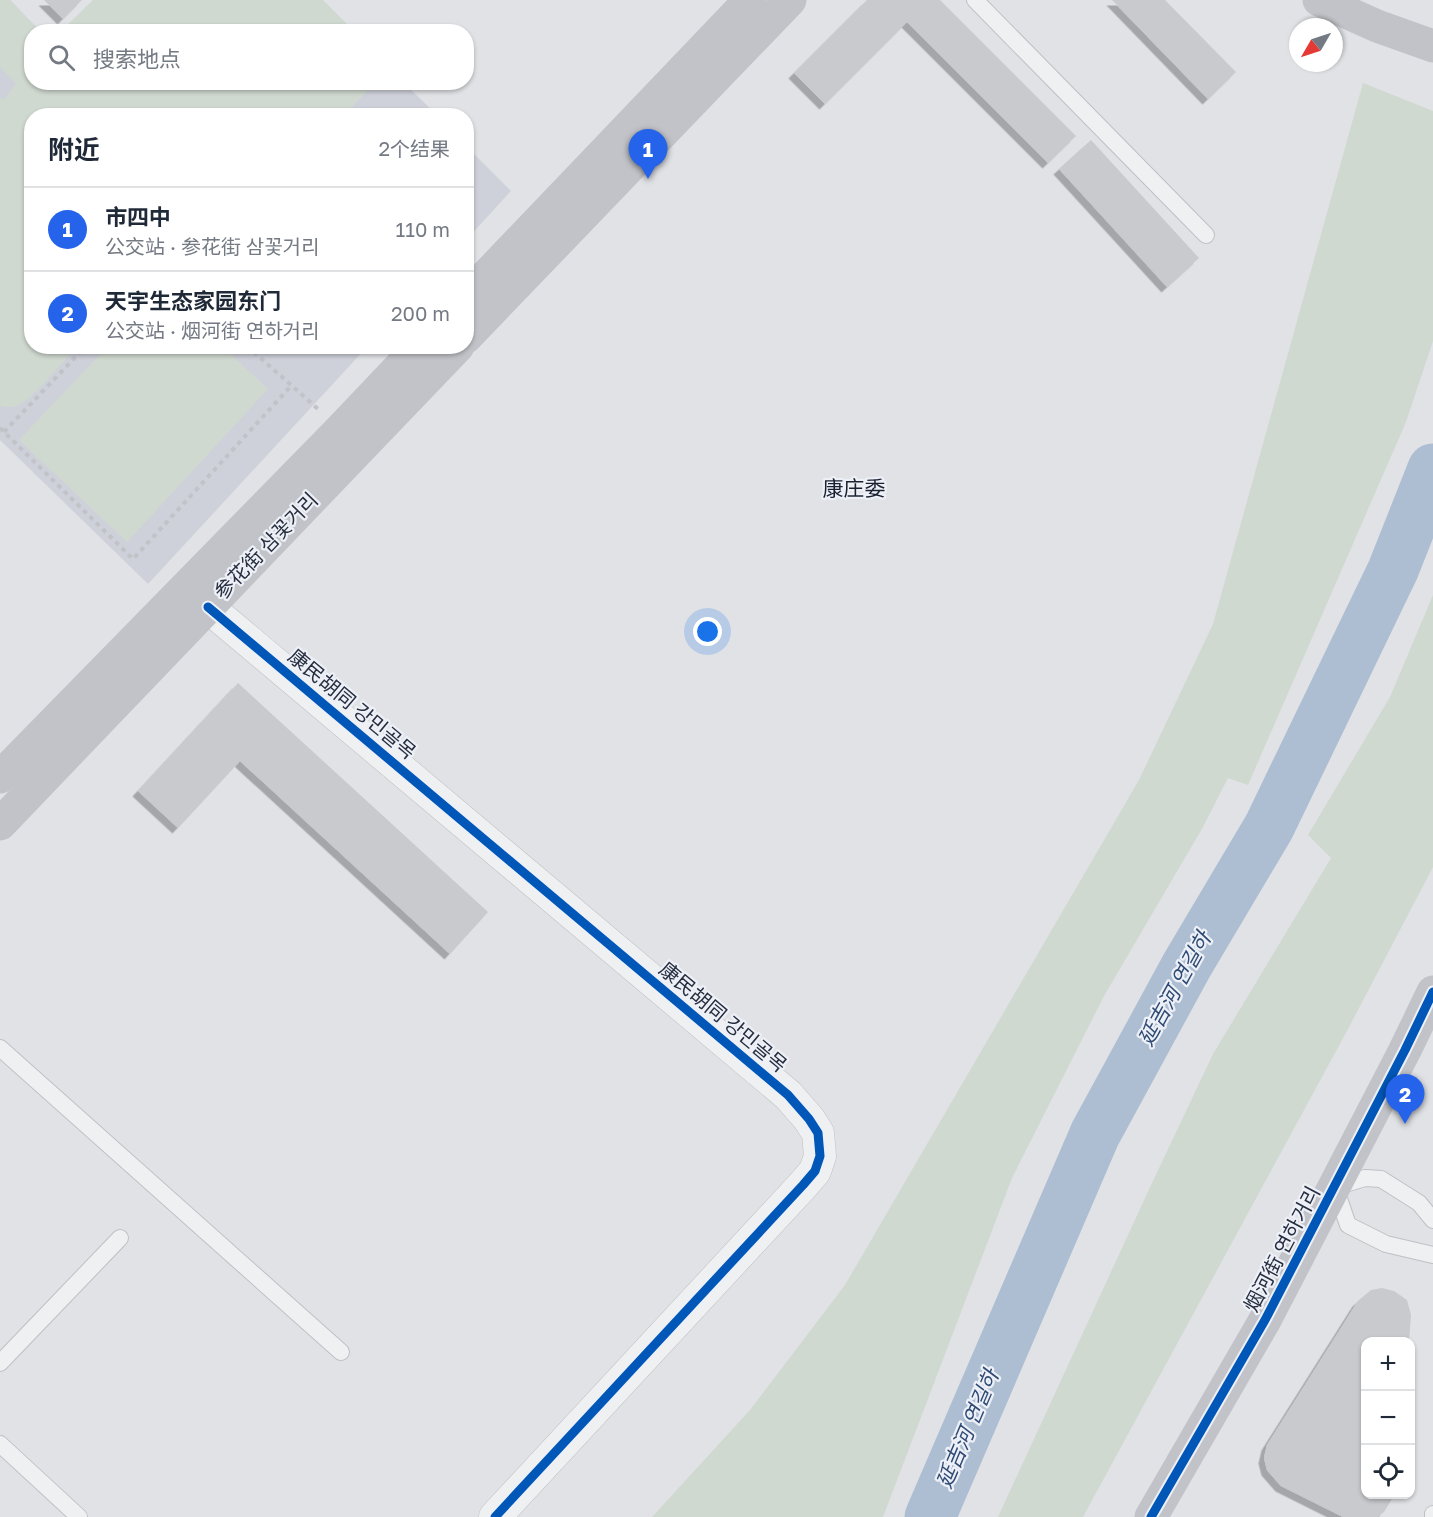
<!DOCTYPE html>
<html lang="zh">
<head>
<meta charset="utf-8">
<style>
  :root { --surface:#fff; --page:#f6f6f7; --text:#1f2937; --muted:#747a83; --line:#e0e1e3; --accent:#2563eb }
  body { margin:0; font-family:"Golos Text","Noto Sans SC","Noto Sans KR",sans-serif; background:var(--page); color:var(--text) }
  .controls { position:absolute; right:18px; bottom:18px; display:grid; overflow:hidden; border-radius:12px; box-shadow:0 2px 4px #0004 }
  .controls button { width:54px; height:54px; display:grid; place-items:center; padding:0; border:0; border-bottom:2px solid var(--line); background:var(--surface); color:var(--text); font:30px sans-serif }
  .compass { position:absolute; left:1289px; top:18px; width:54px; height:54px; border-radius:50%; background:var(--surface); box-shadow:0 2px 4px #0004; rotate:231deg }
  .you { position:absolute; left:708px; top:632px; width:21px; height:21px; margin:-15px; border:4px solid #fff; border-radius:50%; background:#1a73e8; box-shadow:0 0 0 9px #1a73e833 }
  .badge { display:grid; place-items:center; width:39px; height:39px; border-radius:50%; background:var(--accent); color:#fff; font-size:20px; font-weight:700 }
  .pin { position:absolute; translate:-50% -50px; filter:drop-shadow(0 2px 3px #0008) }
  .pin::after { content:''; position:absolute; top:32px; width:21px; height:18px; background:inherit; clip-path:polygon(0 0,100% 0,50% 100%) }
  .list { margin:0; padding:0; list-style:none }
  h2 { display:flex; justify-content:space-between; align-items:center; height:78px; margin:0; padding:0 24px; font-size:26px }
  h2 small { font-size:20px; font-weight:400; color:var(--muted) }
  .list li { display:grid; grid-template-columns:39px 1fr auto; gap:18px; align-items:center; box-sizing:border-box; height:84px; padding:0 24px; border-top:2px solid var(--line) }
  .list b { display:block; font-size:22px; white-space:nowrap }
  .list p { margin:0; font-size:20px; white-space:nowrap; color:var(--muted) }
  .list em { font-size:20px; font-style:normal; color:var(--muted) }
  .icon { flex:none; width:33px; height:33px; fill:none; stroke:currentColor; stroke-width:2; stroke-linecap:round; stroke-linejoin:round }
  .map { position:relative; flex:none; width:1433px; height:1517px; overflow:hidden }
  .search { position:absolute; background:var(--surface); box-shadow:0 2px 4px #0004; left:24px; top:24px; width:450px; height:66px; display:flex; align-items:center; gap:15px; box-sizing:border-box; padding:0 21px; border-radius:24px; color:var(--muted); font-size:22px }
  .panel { position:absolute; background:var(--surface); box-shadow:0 2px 4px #0004; left:24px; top:108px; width:450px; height:246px; border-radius:24px }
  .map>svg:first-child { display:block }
  .built { fill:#ced1d9 }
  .green { fill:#d0d9d0 }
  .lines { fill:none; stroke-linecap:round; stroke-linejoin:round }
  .river { stroke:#adbed2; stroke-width:51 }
  .building { fill:#c8cace; filter:url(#shadow) }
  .lane-casing { stroke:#bec0c4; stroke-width:18 }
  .street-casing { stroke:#bec0c4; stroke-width:33 }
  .path { stroke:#c2c3c8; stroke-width:4; stroke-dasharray:4.5 4.5; stroke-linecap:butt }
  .lane { stroke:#eff0f2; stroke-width:16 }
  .street { stroke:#eff0f2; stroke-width:32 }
  .secondary { stroke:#c1c3c8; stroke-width:33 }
  .cycleway-casing { stroke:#edf0f6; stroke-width:13 }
  .cycleway { stroke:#0057b8; stroke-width:9 }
  .labels { text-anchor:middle; stroke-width:4.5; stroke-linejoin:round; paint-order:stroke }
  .street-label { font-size:20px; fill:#262e3f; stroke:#edf0f6 }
  .neighbourhood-label { font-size:21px; fill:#192030; stroke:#edf0f6 }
  .water-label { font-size:21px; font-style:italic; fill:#2f4b75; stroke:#edf0f6 }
</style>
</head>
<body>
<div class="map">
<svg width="1433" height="1517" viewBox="0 0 1433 1517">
  <defs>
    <filter id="shadow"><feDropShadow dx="-5.5" dy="5.5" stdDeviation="0" flood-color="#0004"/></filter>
  </defs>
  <rect width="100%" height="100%" fill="#e0e2e6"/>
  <!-- built -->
  <g class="built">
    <path d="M0,0H10L40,31L32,32V82L404,83L437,115L32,116V346L367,347L148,584L0,440Z"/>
    <path d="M466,146L511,191L467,239H466Z"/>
  </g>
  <!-- green -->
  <g class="green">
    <path d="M0,0H10L40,31L32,32V82L375,83L344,115L32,116V346L77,347C63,361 35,397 19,405C12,408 7,407 0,406V97L4,100L16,83L0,67Z"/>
    <path d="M93,0H323L354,31H61Z"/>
    <path d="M1363,83L1433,111V341L1406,422L1248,785L1228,778L1203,827L1104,996L1012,1178L883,1517H652L750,1410L845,1285L1139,780L1213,624Z"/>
    <path d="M107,347H223L268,389L127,542L19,440Z"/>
    <path d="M1433,595V867L1348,1029L1083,1517H998L1152,1183L1213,1054L1331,858L1308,835L1390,697Z"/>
  </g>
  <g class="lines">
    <!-- river -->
    <path class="river" d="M930,1517L1095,1134L1187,965L1269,827L1393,570L1433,469"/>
  </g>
  <!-- building -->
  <g class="building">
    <path d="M44,0H82L63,19Z"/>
    <path d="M867,0H940L1076,136L1048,163L907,22L825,104L794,73Z"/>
    <path d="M1112,0H1165L1236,72L1208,99Z"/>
    <path d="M1091,140L1199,258L1167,287L1059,169Z"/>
    <path d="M238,683L488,912L450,954L240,761L178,828L138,791Z"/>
    <path d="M1382,1288L1394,1291L1407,1300L1411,1315L1409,1342H1366V1494H1395L1384,1512L1377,1517H1343L1281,1486L1267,1470L1264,1458L1267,1445L1358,1301L1371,1290Z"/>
  </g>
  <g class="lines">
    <!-- lane casing -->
    <g class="lane-casing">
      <g id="lane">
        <path d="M975,0L1206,235"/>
        <path d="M0,1048L341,1352"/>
        <path d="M1433,1220L1419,1203L1381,1179L1365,1178L1335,1187L1348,1225L1386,1244L1433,1255"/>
        <path d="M0,1363L120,1238"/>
        <path d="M0,1444L79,1517"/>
        <path d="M1433,1517V1514"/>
      </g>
    </g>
    <!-- street casing -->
    <g class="street-casing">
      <path id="street" d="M208,607L788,1095L809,1119L818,1133L820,1156L815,1171L803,1185L495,1517"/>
    </g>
    <!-- path -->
    <g class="path">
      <path d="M376,116L378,113"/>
      <path d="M247,346L318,409"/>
      <path d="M0,428L133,559L291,386"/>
      <path d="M4,432L86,346"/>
    </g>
    <!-- lane -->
    <use href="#lane" class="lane"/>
    <!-- street -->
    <use href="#street" class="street"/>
    <!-- secondary -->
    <g class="secondary">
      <path d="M1319,0L1377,26L1433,46"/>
      <path d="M466,297L750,0"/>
      <path d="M466,337L790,0"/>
      <path d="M0,777L341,429L420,346"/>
      <path d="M0,824L458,346"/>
      <path d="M1151,1517L1265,1320L1405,1050L1433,992"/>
    </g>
    <!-- cycleway casing -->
    <g class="cycleway-casing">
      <g id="cycleway">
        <path d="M208,607L788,1095L809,1119L818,1133L820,1156L815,1171L803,1185L495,1517"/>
        <path d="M1151,1517L1265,1320L1405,1050L1433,992"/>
      </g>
    </g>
    <!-- cycleway -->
    <use href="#cycleway" class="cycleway"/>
  </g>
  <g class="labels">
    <!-- street labels -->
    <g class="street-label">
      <text transform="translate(266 546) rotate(-46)" y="7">参花街 삼꽃거리</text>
      <text transform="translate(352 704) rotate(40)" y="7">康民胡同 강민골목</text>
      <text transform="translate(723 1017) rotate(40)" y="7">康民胡同 강민골목</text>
      <text transform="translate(1282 1249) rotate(-62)" y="7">烟河街 연하거리</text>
    </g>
    <!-- neighbourhood labels -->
    <g class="neighbourhood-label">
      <text x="854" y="496">康庄委</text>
    </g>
    <!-- water labels -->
    <g class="water-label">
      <text transform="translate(1175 989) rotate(-61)" y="7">延吉河 연길하</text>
      <text transform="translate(968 1429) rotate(-67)" y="7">延吉河 연길하</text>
    </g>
  </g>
</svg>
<div class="controls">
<button>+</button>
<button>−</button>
<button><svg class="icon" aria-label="locate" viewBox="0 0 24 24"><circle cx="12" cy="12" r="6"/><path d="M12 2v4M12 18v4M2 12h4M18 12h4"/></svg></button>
</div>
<svg class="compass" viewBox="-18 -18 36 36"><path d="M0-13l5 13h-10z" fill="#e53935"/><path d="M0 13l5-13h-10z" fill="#747a83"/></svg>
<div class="you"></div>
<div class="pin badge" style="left:648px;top:179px">1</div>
<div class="pin badge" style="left:1405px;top:1124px">2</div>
<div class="search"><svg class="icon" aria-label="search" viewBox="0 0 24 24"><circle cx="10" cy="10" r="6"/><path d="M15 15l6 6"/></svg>搜索地点</div>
<section class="panel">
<h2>附近<small>2个结果</small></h2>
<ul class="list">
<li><span class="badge">1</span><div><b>市四中</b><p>公交站 · 参花街 삼꽃거리</p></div><em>110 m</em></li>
<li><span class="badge">2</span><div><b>天宇生态家园东门</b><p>公交站 · 烟河街 연하거리</p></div><em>200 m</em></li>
</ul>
</section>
</div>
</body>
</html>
